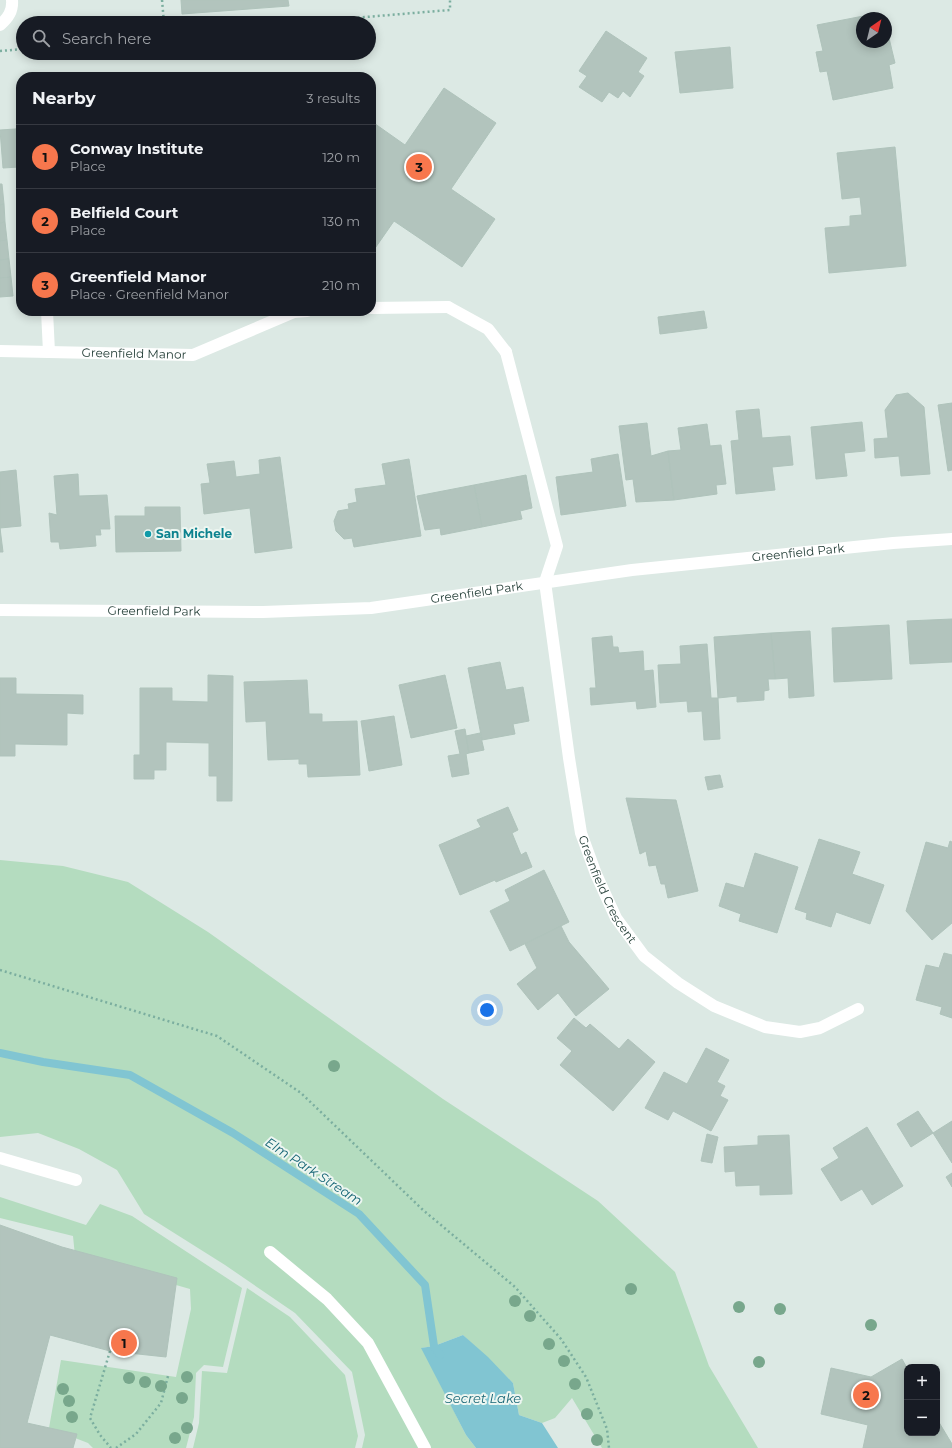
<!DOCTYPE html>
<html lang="en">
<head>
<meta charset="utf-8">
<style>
  :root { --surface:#171b24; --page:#242831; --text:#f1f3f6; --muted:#9ea1a6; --line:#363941; --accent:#f7774d }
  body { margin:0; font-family:Montserrat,sans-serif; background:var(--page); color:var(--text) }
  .controls { position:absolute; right:12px; bottom:12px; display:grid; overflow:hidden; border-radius:8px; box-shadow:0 2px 10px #0003 }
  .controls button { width:36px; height:36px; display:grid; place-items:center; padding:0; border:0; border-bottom:1px solid var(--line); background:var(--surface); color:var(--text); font:20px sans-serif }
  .compass { position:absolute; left:856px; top:12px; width:36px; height:36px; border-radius:50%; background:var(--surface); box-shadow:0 2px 10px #0003; rotate:35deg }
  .you { position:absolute; left:487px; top:1010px; width:14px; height:14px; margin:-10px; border:3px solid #fff; border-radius:50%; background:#1a73e8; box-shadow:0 0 0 6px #1a73e833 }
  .badge { display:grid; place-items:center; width:26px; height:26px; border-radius:50%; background:var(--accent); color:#111; font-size:13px; font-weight:700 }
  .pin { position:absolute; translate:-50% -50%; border:2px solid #fff; box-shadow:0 1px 4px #0006 }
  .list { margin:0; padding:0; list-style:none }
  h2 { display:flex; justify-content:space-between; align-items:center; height:52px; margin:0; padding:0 16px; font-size:17px }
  h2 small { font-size:13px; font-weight:400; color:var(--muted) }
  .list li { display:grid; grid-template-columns:26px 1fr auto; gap:12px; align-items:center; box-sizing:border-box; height:64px; padding:0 16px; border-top:1px solid var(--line) }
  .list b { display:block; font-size:15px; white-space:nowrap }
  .list p { margin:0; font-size:13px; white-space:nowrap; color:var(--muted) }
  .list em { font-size:13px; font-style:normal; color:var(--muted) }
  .icon { flex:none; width:22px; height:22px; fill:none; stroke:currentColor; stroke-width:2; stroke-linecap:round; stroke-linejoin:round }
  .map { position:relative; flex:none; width:952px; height:1448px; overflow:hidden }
  .search { position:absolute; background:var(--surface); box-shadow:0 2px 10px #0003; left:16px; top:16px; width:360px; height:44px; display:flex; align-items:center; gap:10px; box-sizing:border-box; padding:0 14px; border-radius:22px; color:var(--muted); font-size:15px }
  .panel { position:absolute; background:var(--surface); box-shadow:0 2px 10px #0003; left:16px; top:72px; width:360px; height:244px; border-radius:16px }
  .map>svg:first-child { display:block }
  .green { fill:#b4dcbf }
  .water { fill:#81c5d2 }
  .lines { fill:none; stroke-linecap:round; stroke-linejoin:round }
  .stream { stroke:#81c5d2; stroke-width:8 }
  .building { fill:#b2c4bd; stroke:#afc3bb }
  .path { stroke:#7bae9f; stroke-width:2.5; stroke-dasharray:2 3; stroke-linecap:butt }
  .service { stroke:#fff; stroke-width:12 }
  .pedestrian { stroke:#fff; stroke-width:12 }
  .minor { stroke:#fff; stroke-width:12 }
  .tree { fill:#78a78c }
  .culture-dot { fill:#0f9aa8; stroke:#edf6f1; stroke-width:1.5 }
  .labels { text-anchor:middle; stroke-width:4; stroke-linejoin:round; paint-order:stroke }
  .street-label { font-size:12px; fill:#1e3932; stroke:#edf6f1 }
  .culture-label { font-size:12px; font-weight:bold; fill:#0d838f; stroke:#edf6f1; text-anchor:start }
  .water-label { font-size:13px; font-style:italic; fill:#176676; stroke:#edf6f1 }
</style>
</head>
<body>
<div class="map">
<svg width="952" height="1448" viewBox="0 0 952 1448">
  <rect width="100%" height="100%" fill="#dce9e4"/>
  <!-- green -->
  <g class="green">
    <path d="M0,860L63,866L128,882L208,932L443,1099L598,1201L675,1272L709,1366L758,1448H602L572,1398L555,1418L542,1423L519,1415L513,1383L463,1335L434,1346L422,1348L466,1435L476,1448H362L365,1435L352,1372L295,1313L225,1265L144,1214L117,1170L79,1149L38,1133L0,1137Z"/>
    <path d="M0,1197L86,1225L100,1204L132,1216L242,1288L223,1367L204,1365L196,1373L194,1417L186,1448H93L88,1443L49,1428L61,1360L176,1377L191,1309L190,1289L75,1256L73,1236L0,1218Z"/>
    <path d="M247,1288L290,1317L345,1375L358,1436L355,1448H193L199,1423L202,1371L227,1373Z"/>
  </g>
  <!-- water -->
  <path class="water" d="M463,1335L488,1357L513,1383L519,1415L542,1423L558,1448H476L466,1435L421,1348L434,1346Z"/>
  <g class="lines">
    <!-- stream -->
    <path class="stream" d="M0,1053L43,1062L130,1075L233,1133L359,1214L425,1285L434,1346L440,1355"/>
  </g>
  <!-- building -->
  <g class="building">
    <path d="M181,0H288L289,6L182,14Z"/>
    <path d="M879,13L880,18H862V42H886V39L889,38L895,63L889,65L893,88L833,100L827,71L820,72L816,52L823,51L817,25Z"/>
    <path d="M606,31L647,58L638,72L644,76L630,97L623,91L618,98L609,92L602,102L579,87L587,76L579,71Z"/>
    <path d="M730,47L733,88L680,93L675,52Z"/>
    <path d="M444,88L496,123L451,189L495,219L462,267L394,221L371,254V121L405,145Z"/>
    <path d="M21,128V166L19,167L15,129Z"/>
    <path d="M15,129L19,167L3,168L0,130Z"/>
    <path d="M895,147L906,266L829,273L825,228L850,226V216L862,215L860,197L842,199L837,153Z"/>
    <path d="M0,184H2L4,204L0,205Z"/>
    <path d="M4,204L5,222L0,223V205Z"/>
    <path d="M5,222L7,240L0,241V223Z"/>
    <path d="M7,240L9,259L0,260V241Z"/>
    <path d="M9,259L11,277L0,278V260Z"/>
    <path d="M11,277L13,296L0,297V278Z"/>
    <path d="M704,311L707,328L660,334L658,317Z"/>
    <path d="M908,393L924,407L930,474L901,476L899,456L875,458L874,439L888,438L885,410L896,395Z"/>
    <path d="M952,403V470L948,471L938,405Z"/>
    <path d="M759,409L762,438L790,436L793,465L772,467L775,490L736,494L731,441L739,440L736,411Z"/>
    <path d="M862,422L865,451L844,453L847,476L816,479L811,427Z"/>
    <path d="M647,423L651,456L668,451L674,500L636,502L633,479L626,480L619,426Z"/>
    <path d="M707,424L710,446L721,445L726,484L716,485L717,494L674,500L668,451L681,450L678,428Z"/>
    <path d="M618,454L626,506L561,515L556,477L593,472L591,459Z"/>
    <path d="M280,457L292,548L255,553L250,508L204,514L201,484L210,483L207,464L234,461L236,477L260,474L259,460Z"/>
    <path d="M409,459L421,536L354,547L352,538L344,539L336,531L334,521L338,511L349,509L348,504L357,502L355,489L386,485L382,464Z"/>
    <path d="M16,470L21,526L0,528L3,552H0V472Z"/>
    <path d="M78,474L79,496L107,495L110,529H100L101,535H95L96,546L60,549L59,542H51L49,513L57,515L54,476Z"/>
    <path d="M526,475L532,508L520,511L522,519L482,527L474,485Z"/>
    <path d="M474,485L482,527L441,535L440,528L425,530L417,496Z"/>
    <path d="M145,507H180L181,551L116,552L115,516H145Z"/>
    <path d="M952,619V662L910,664L907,621Z"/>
    <path d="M889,625L892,679L834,682L832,628Z"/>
    <path d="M810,631L814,696L789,698L788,678L775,679L771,633Z"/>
    <path d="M771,633L775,679H768L769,690L764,691V700L737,702V696L718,698L714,637Z"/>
    <path d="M612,636L613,647H618L619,653L643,651L644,671L653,670L656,707L637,709L636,701L591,705L590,688H596L592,638Z"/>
    <path d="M707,644L711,698H718L720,739L704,740L702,711L688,712L687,701L660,703L658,665L681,664L680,646Z"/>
    <path d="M500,662L506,690L523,687L529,721L513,724L515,734L482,740L468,668Z"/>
    <path d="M208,675L233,676L232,801H217V776H209V743L166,742V770H154V779H134V755H140V688H172V701L208,702Z"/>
    <path d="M445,675L457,728L411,738L399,685Z"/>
    <path d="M0,678H16V694L83,695V714L67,713V745L15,744V756H0Z"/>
    <path d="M307,680L309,714H322V722L357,721L360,775L308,777L307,764H299V759L268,760L266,721L246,722L244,682Z"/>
    <path d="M394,716L402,765L369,771L361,721Z"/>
    <path d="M465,729L469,753L466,754L469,774L452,777L448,756L460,754L455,731Z"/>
    <path d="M480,733L484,750L469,753L466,736Z"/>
    <path d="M720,775L723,787L708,790L705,777Z"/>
    <path d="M626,798L676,800L698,891L668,898L665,884H661L656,865L649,866L646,851L640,854Z"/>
    <path d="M508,807L518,830L512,833L521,855L526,852L532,867L496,882L495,880L460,895L439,845L481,827L477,820Z"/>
    <path d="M819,839L860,852L852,874L884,885L870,924L836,912L831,927L806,919L807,913L795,909Z"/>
    <path d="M950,841L952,842V923L932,940L906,911L926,842L948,848Z"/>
    <path d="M755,853L798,867L777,933L739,921L741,914L719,906L726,883L744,888Z"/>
    <path d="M544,870L569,922L510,951L490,911L510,901L505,890Z"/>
    <path d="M561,926L569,942L609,989L576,1016L558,993L538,1010L517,984L537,968L525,944Z"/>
    <path d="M944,953L952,955V1018L940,1014L942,1007L916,1000L926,965L939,968Z"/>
    <path d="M574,1018L586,1028L590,1024L619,1049L628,1039L655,1062L613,1111L560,1065L572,1051L557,1038Z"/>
    <path d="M706,1048L729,1060L717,1082L725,1086L720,1096L728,1100L711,1131L673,1111L668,1120L645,1108L664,1072L687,1084Z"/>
    <path d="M918,1111L933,1133L911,1147L897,1124Z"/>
    <path d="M952,1121V1163L933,1133Z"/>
    <path d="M867,1127L903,1186L872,1205L862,1189L841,1201L821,1169L839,1158L833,1148Z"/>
    <path d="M707,1134L718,1137L712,1163L701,1161Z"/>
    <path d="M789,1135L792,1194L760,1195V1185L736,1186L735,1171L725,1172L724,1147L758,1145V1136Z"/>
    <path d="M952,1173V1187L946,1177Z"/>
    <path d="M0,1225L62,1247L177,1278L166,1357L110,1351L50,1335L27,1423L77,1434L73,1448H0Z"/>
    <path d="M902,1359L907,1368V1433H937V1419L952,1444V1448H863L868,1425L821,1414L831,1368L871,1377Z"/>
  </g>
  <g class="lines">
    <!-- path -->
    <g class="path">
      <path d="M162,0L164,23"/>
      <path d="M293,23L450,10V0"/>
      <path d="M0,51L23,49"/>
      <path d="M0,970L217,1036L301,1093L423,1210L515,1287L561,1339L586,1377L607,1429L609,1448"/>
      <path d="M110,1351L90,1418L100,1435L111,1448"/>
      <path d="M116,1448L136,1434L161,1403L168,1376"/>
    </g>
    <!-- service -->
    <g class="service">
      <path d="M0,25C8,18 13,11 12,0"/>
      <path d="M506,352L557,546L545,582"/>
      <path d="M0,1158L76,1180"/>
      <path d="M270,1252L327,1299L368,1343L425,1448"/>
    </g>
    <!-- pedestrian -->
    <path class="pedestrian" d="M448,307L488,329L506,352"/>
    <!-- minor -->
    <g class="minor">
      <path d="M371,308L448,307"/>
      <path d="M47,311L49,352"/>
      <path id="s1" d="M0,351L193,355L294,312L307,311"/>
      <path id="s2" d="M545,582L569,758L581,833L596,874L616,918L644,956L678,983L714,1006L765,1027L800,1032L820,1028L858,1009"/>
      <path id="s3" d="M0,610L263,612L371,608L632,570L893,543L952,539"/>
    </g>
  </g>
  <!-- trees -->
  <g class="tree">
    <circle cx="334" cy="1066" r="6"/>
    <circle cx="631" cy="1289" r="6"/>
    <circle cx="515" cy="1301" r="6"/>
    <circle cx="739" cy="1307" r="6"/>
    <circle cx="780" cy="1309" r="6"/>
    <circle cx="530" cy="1316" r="6"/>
    <circle cx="871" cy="1325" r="6"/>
    <circle cx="549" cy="1344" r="6"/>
    <circle cx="564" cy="1361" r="6"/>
    <circle cx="759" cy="1362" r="6"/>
    <circle cx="187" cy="1377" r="6"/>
    <circle cx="129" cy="1378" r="6"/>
    <circle cx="145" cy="1382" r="6"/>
    <circle cx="575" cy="1384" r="6"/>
    <circle cx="161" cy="1386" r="6"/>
    <circle cx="63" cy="1389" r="6"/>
    <circle cx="182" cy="1398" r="6"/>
    <circle cx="69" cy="1401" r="6"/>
    <circle cx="587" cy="1414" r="6"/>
    <circle cx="72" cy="1417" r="6"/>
    <circle cx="187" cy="1428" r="6"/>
    <circle cx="175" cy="1438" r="6"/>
    <circle cx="597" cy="1440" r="6"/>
  </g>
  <!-- markers -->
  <circle class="culture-dot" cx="148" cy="534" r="4"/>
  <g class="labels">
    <!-- street labels -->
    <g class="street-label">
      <text dy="4" stroke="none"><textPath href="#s1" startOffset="134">Greenfield Manor</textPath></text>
      <text dy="4" stroke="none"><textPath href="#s3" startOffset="802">Greenfield Park</textPath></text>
      <text dy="4" stroke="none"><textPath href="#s3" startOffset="478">Greenfield Park</textPath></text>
      <text dy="4" stroke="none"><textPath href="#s3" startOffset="154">Greenfield Park</textPath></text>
      <text dy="4" stroke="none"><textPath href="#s2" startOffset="316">Greenfield Crescent</textPath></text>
    </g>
    <!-- culture labels -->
    <g class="culture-label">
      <text x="156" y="538">San Michele</text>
    </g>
    <!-- water labels -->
    <g class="water-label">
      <text transform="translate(314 1171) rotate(33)" y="5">Elm Park Stream</text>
      <text x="483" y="1403">Secret Lake</text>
    </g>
  </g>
</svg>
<div class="controls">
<button>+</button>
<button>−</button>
</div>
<svg class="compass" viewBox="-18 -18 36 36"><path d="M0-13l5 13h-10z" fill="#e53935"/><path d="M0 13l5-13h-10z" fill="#9ea1a6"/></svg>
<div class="you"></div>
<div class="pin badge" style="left:124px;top:1343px">1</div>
<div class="pin badge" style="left:866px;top:1395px">2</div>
<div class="pin badge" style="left:419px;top:167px">3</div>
<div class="search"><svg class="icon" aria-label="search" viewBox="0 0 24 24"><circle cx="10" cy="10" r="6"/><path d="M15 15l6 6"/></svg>Search here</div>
<section class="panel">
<h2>Nearby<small>3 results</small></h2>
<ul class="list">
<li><span class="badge">1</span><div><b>Conway Institute</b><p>Place</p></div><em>120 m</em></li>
<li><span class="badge">2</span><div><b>Belfield Court</b><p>Place</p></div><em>130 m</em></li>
<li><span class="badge">3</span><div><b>Greenfield Manor</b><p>Place · Greenfield Manor</p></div><em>210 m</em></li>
</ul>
</section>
</div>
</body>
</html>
